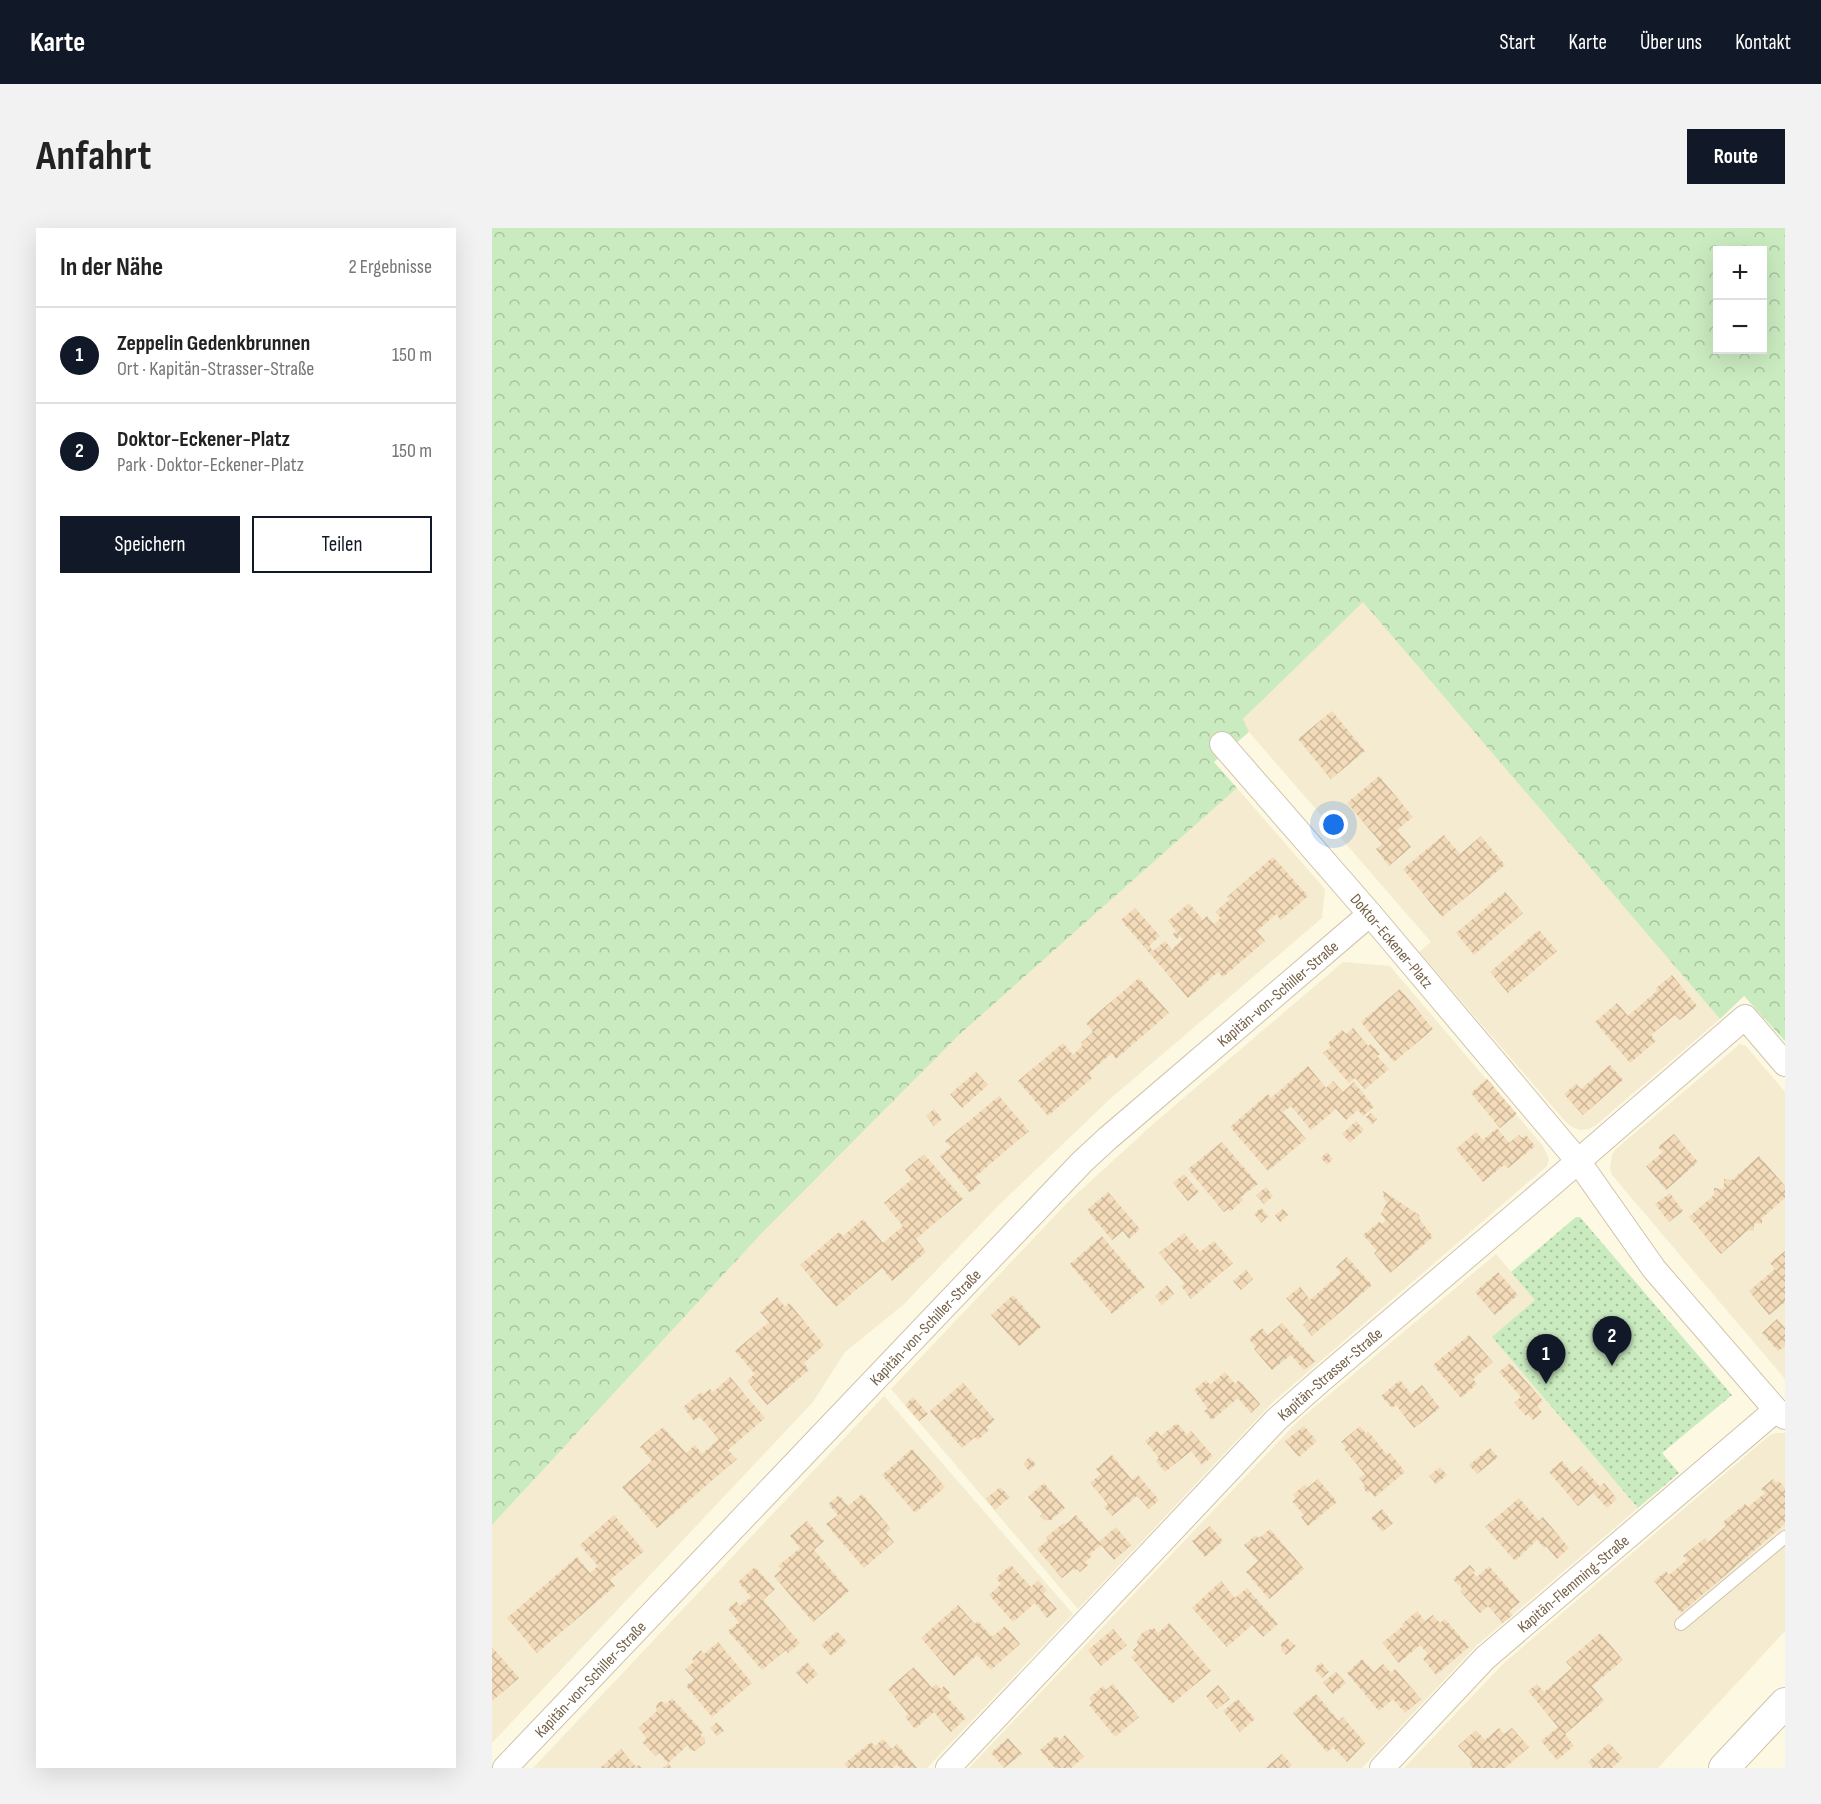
<!DOCTYPE html>
<html lang="de">
<head>
<meta charset="utf-8">
<style>
  :root { --surface:#fff; --page:#f2f2f2; --text:#222; --muted:#767676; --line:#e0e0e0; --accent:#111827 }
  body { margin:0; font-family:"Sofia Sans Condensed",sans-serif; background:var(--page); color:var(--text) }
  .controls { position:absolute; right:18px; top:18px; display:grid; overflow:hidden; border-radius:0px; box-shadow:0 6px 24px #0002 }
  .controls button { width:54px; height:54px; display:grid; place-items:center; padding:0; border:0; border-bottom:2px solid var(--line); background:var(--surface); color:var(--text); font:30px sans-serif }
  .you { position:absolute; left:842px; top:597px; width:21px; height:21px; margin:-15px; border:4px solid #fff; border-radius:50%; background:#1a73e8; box-shadow:0 0 0 9px #1a73e833 }
  .badge { display:grid; place-items:center; width:39px; height:39px; border-radius:50%; background:var(--accent); color:#fff; font-size:20px; font-weight:700 }
  .pin { position:absolute; translate:-50% -50px; filter:drop-shadow(0 2px 3px #0008) }
  .pin::after { content:''; position:absolute; top:32px; width:21px; height:18px; background:inherit; clip-path:polygon(0 0,100% 0,50% 100%) }
  .list { margin:0; padding:0; list-style:none }
  h2 { display:flex; justify-content:space-between; align-items:center; height:78px; margin:0; padding:0 24px; font-size:26px }
  h2 small { font-size:20px; font-weight:400; color:var(--muted) }
  .list li { display:grid; grid-template-columns:39px 1fr auto; gap:18px; align-items:center; box-sizing:border-box; height:96px; padding:0 24px; border-top:2px solid var(--line) }
  .list b { display:block; font-size:22px; white-space:nowrap }
  .list p { margin:0; font-size:20px; white-space:nowrap; color:var(--muted) }
  .list em { font-size:20px; font-style:normal; color:var(--muted) }
  .actions { display:flex; gap:12px; padding:18px 24px }
  .actions a { flex:1; padding:14px 0; border:2px solid var(--accent); border-radius:0px; text-align:center; font-size:21px; color:var(--accent) }
  .actions .main { background:var(--accent); color:#fff }
  .map { position:relative; flex:none; width:1293px; height:1540px; overflow:hidden; border-radius:0px }
  header { display:flex; align-items:center; gap:36px; box-sizing:border-box; height:84px; padding:0 30px; background:var(--accent); color:#fff }
  header strong { font-size:28px }
  nav { display:flex; gap:33px; margin-inline-start:auto; font-size:21px }
  .intro { display:flex; align-items:center; justify-content:space-between; box-sizing:border-box; height:144px; padding:0 36px }
  h1 { margin:0; font-size:42px }
  .button { padding:15px 27px; border-radius:0px; background:var(--accent); color:#fff; font-size:21px; font-weight:700 }
  main { display:flex; gap:36px; padding:0 36px }
  aside { flex:1; background:var(--surface); border-radius:0px; box-shadow:0 6px 24px #0002 }
  .map>svg:first-child { display:block }
  .residential { fill:#f5ebd0 }
  .forest { fill:url(#forest-crowns); fill-rule:evenodd }
  .park { fill:url(#park-dots) }
  .building { fill:url(#building-cross-hatch) }
  .lines { fill:none; stroke-linecap:round; stroke-linejoin:round }
  .service-casing { stroke:#d0c3ac; stroke-width:14 }
  .minor-casing { stroke:#d0c3ac; stroke-width:26 }
  .tertiary-casing { stroke:#d0c3ac; stroke-width:32 }
  .service { stroke:#fff; stroke-width:12 }
  .minor { stroke:#fff; stroke-width:24 }
  .tertiary { stroke:#fff; stroke-width:30 }
  .labels { text-anchor:middle; stroke-width:5; stroke-linejoin:round; paint-order:stroke }
  .street-label { font-size:16px; fill:#756148; stroke:#fffbe9 }
</style>
</head>
<body>
<header>
<strong>Karte</strong>
<nav><a>Start</a><a>Karte</a><a>Über uns</a><a>Kontakt</a></nav>
</header>
<div class="intro"><h1>Anfahrt</h1><a class="button">Route</a></div>
<main>
<aside>
<h2>In der Nähe<small>2 Ergebnisse</small></h2>
<ul class="list">
<li><span class="badge">1</span><div><b>Zeppelin Gedenkbrunnen</b><p>Ort · Kapitän-Strasser-Straße</p></div><em>150 m</em></li>
<li><span class="badge">2</span><div><b>Doktor-Eckener-Platz</b><p>Park · Doktor-Eckener-Platz</p></div><em>150 m</em></li>
</ul>
<div class="actions"><a class="main">Speichern</a><a>Teilen</a></div>
</aside>
<div class="map">
<svg width="1293" height="1540" viewBox="0 0 1293 1540">
  <defs>
    <pattern id="forest-crowns" width="20" height="18" patternUnits="userSpaceOnUse" patternTransform="scale(1.5)"><rect width="20" height="18" fill="#caebc0"/><path d="M2 6a3 3 0 1 1 6 0M12 15a3 3 0 1 1 6 0" fill="none" stroke="#a9c29e"/></pattern>
    <pattern id="park-dots" width="8" height="8" patternUnits="userSpaceOnUse" patternTransform="scale(1.5)"><rect width="8" height="8" fill="#caebc0"/><path d="M2 2h.1M6 6h.1" fill="none" stroke="#a9c29e" stroke-width="1.8" stroke-linecap="round"/></pattern>
    <pattern id="building-cross-hatch" width="8" height="8" patternUnits="userSpaceOnUse" patternTransform="scale(1.5)"><rect width="8" height="8" fill="#f3dbb9"/><path d="M0 0l8 8M0 8l8-8" fill="none" stroke="#c9b598"/></pattern>
  </defs>
  <rect width="100%" height="100%" fill="#fdf8e2"/>
  <!-- residential -->
  <g class="residential">
    <path d="M871,373L1228,791L1104,897L1097,901L1088,902L1080,899L1073,893L927,724L939,714L757,504L751,491Z"/>
    <path d="M745,560L833,661L830,690L618,871L507,977L411,1077L353,1124L321,1174L0,1515V1297L269,1006L467,807Z"/>
    <path d="M851,734L898,738L1051,918L1057,931L1055,938L782,1173L586,1381L399,1161L576,974L660,897Z"/>
    <path d="M1248,816L1254,818L1293,864V1151L1120,947L1118,940L1120,927L1124,921Z"/>
    <path d="M1004,1026L1043,1072L1001,1110L1146,1280L984,1418L870,1540H477L806,1193Z"/>
    <path d="M392,1168L581,1386L435,1540H41Z"/>
    <path d="M1284,1205H1293V1403L1166,1540H912L1012,1435L1278,1207Z"/>
  </g>
  <!-- forest -->
  <path class="forest" d="M0,0H1293V813L1252,768L1228,791L871,374L751,491L757,504L722,534L745,560L467,807L269,1006L0,1297ZM1226,22H1270V122H1226Z"/>
  <!-- park -->
  <path class="park" d="M1084,989H1088L1240,1167L1170,1225L1187,1245L1146,1280L1000,1109L1043,1072L1019,1044Z"/>
  <!-- building -->
  <g class="building">
    <path d="M840,483L873,523L839,551L806,511Z"/>
    <path d="M887,548L921,589L905,602L919,619L897,638L884,621L890,616L855,575Z"/>
    <path d="M952,607L968,626L989,608L1013,637L950,689L911,641Z"/>
    <path d="M781,629L816,668L789,692L784,686L765,703L773,713L731,749L726,744L696,770L629,692L643,680L668,708L657,718L661,723L673,713L680,721L691,711L688,708L685,711L681,706L684,703L676,693L697,675L711,692L715,688L722,696L729,690L723,684L738,671L735,669Z"/>
    <path d="M1013,664L1031,685L982,727L964,705Z"/>
    <path d="M1047,702L1065,723L1016,765L998,744Z"/>
    <path d="M1180,747L1205,778L1188,792L1183,787L1159,807L1164,813L1138,835L1103,794L1125,775L1136,788L1165,763L1163,761Z"/>
    <path d="M647,750L677,785L624,831L620,825L597,845L600,850L556,888L526,853L571,815L581,827L591,817L589,815L601,804L594,795Z"/>
    <path d="M908,761L941,801L902,834L869,794Z"/>
    <path d="M861,800L876,818L879,816L888,826L885,828L897,841L873,861L863,850L857,855L831,825L839,819L836,815L850,802L854,806Z"/>
    <path d="M1118,837L1131,852L1091,887L1072,866L1084,856L1089,861Z"/>
    <path d="M816,838L834,860L841,853L851,864L862,854L882,879L871,888L866,882L854,892L844,881L819,902L799,878L791,884L814,911L776,943L738,899L776,866L779,870Z"/>
    <path d="M484,844L496,857L470,880L458,866Z"/>
    <path d="M995,851L1025,886L1008,900L979,865Z"/>
    <path d="M507,868L537,903L483,949L489,955L478,965L448,928L459,919L453,913Z"/>
    <path d="M442,881L450,891L442,898L434,888Z"/>
    <path d="M879,885L885,891L880,896L874,889Z"/>
    <path d="M864,893L872,902L858,915L850,906Z"/>
    <path d="M1005,900L1017,915L1027,907L1030,910L1034,907L1043,918L1016,940L1012,937L991,954L964,921L984,904L991,912Z"/>
    <path d="M1182,906L1206,934L1174,962L1154,938L1171,924L1166,919Z"/>
    <path d="M730,914L766,956L749,969L751,972L738,984L736,981L732,984L696,941Z"/>
    <path d="M835,924L841,931L835,937L829,930Z"/>
    <path d="M432,926L471,971L424,1011L434,1024L400,1053L390,1040L344,1079L308,1037L347,1004L351,1008L371,991L391,1015L411,998L392,975L420,951L413,942Z"/>
    <path d="M1267,928L1293,958V970L1270,990V996L1264,995L1262,997V1003L1256,1002L1229,1026L1197,989L1222,967V960L1230,961L1232,959V951L1240,952Z"/>
    <path d="M692,946L707,964L696,973L681,955Z"/>
    <path d="M774,959L781,968L772,976L764,967Z"/>
    <path d="M891,963L927,987L928,992L941,1009L898,1045L882,1025L885,1023L871,1007L887,994L890,996L894,992L889,986L895,974L892,971Z"/>
    <path d="M616,964L648,1001L637,1011L631,1003L620,1012L595,982Z"/>
    <path d="M1178,965L1191,983L1177,994L1163,976Z"/>
    <path d="M769,980L776,988L769,995L762,986Z"/>
    <path d="M791,981L796,987L788,994L783,987Z"/>
    <path d="M692,1005L708,1024L722,1013L741,1035L699,1071L689,1058L693,1056L667,1025Z"/>
    <path d="M610,1008L653,1059L620,1086L578,1036Z"/>
    <path d="M1293,1023V1074L1277,1087L1257,1063L1283,1041L1278,1035Z"/>
    <path d="M855,1029L880,1057L820,1108L811,1097L815,1094L794,1070L808,1059L818,1072L849,1045L844,1039Z"/>
    <path d="M754,1042L761,1051L749,1062L741,1053Z"/>
    <path d="M1006,1044L1026,1067L1003,1087L983,1064Z"/>
    <path d="M675,1057L682,1066L670,1077L663,1068Z"/>
    <path d="M521,1067L549,1099L527,1118L499,1087Z"/>
    <path d="M285,1069L293,1079L297,1075L332,1117L312,1135L317,1142L275,1177L255,1153L263,1146L243,1123L277,1094L268,1084Z"/>
    <path d="M1285,1091L1293,1100V1118L1286,1123L1270,1105Z"/>
    <path d="M790,1095L823,1133L812,1142L799,1127L780,1142L762,1121L764,1119L757,1111L770,1100L776,1107Z"/>
    <path d="M977,1107L1001,1134L981,1151L985,1156L969,1170L941,1137Z"/>
    <path d="M1018,1135L1051,1173L1045,1178L1050,1184L1041,1192L1036,1186L1034,1188L1022,1175L1029,1169L1007,1144Z"/>
    <path d="M733,1144L743,1156L747,1152L768,1176L759,1185L746,1170L720,1192L712,1183L716,1181L702,1162L714,1152L718,1157Z"/>
    <path d="M238,1149L273,1190L236,1222L245,1231L165,1300L130,1259L160,1233L148,1219L171,1199L194,1225L203,1217L210,1226L227,1211L207,1188L202,1193L191,1179L209,1164L211,1167L218,1161L221,1164Z"/>
    <path d="M908,1152L919,1166L930,1157L948,1180L922,1200L904,1177L900,1180L889,1168Z"/>
    <path d="M471,1155L503,1192L494,1199L497,1202L486,1212L483,1209L470,1220L438,1183Z"/>
    <path d="M421,1169L436,1186L427,1193L413,1177Z"/>
    <path d="M685,1195L695,1207L699,1203L721,1228L710,1237L699,1223L673,1244L664,1233L667,1230L653,1213L665,1203L669,1208Z"/>
    <path d="M812,1198L825,1213L807,1229L793,1213Z"/>
    <path d="M868,1198L874,1206L876,1203L895,1227L898,1225L913,1244L883,1269L878,1263L875,1265L871,1259L873,1257L867,1250L873,1246L852,1221L854,1219L849,1214Z"/>
    <path d="M998,1220L1006,1229L985,1246L977,1237Z"/>
    <path d="M420,1221L453,1259L423,1285L390,1247Z"/>
    <path d="M620,1227L640,1252L646,1247L667,1272L657,1281L645,1268L620,1288L612,1279L616,1276L598,1255L609,1246L604,1241Z"/>
    <path d="M537,1229L544,1236L537,1243L531,1236Z"/>
    <path d="M1070,1233L1081,1246L1090,1238L1108,1259L1112,1255L1125,1271L1115,1280L1101,1265L1086,1278L1057,1244Z"/>
    <path d="M948,1239L955,1247L944,1256L937,1248Z"/>
    <path d="M826,1251L845,1274L816,1298L809,1289L812,1287L800,1273L804,1271L801,1267L812,1257L815,1260Z"/>
    <path d="M1281,1251L1284,1255L1287,1253L1293,1260V1296L1189,1385L1162,1353L1174,1343L1177,1347L1195,1332L1191,1328L1213,1310L1216,1314L1234,1298L1231,1294L1253,1276L1256,1279L1273,1265L1269,1261Z"/>
    <path d="M552,1255L573,1280L558,1293L556,1291L553,1293L548,1288L551,1286L536,1269Z"/>
    <path d="M508,1259L518,1269L503,1282L494,1271Z"/>
    <path d="M370,1266L399,1301L394,1305L402,1314L372,1340L334,1296L346,1287L336,1276L347,1267L356,1278Z"/>
    <path d="M1027,1270L1047,1293L1051,1289L1077,1320L1065,1331L1054,1318L1052,1320L1045,1312L1023,1333L993,1299Z"/>
    <path d="M890,1281L901,1295L890,1304L879,1290Z"/>
    <path d="M122,1287L152,1323L118,1352L123,1358L45,1425L15,1390L85,1329L98,1345L106,1338L88,1317Z"/>
    <path d="M584,1287L607,1314L624,1299L639,1317L622,1332L609,1317L598,1326L600,1328L593,1334L596,1337L588,1344L585,1341L582,1343L581,1341L570,1350L545,1321L556,1312L554,1309L572,1295L573,1297Z"/>
    <path d="M315,1293L332,1313L322,1322L357,1363L321,1394L282,1348L290,1341L286,1338L308,1320L298,1308Z"/>
    <path d="M718,1298L731,1313L713,1329L700,1313Z"/>
    <path d="M778,1301L812,1341L777,1371L754,1344L766,1333L752,1317L764,1307L767,1310Z"/>
    <path d="M519,1337L539,1359L546,1352L555,1363L551,1366L565,1381L555,1390L543,1375L521,1394L497,1367L509,1356L504,1350Z"/>
    <path d="M978,1337L983,1343L981,1345L985,1349L997,1338L1028,1374L1017,1383L1021,1387L1011,1395L996,1378L988,1385L968,1363L970,1362L968,1356L967,1358L961,1351Z"/>
    <path d="M263,1339L283,1361L271,1372L308,1415L296,1425L294,1422L270,1442L236,1403L247,1394L236,1381L244,1373L248,1378L259,1369L246,1354Z"/>
    <path d="M729,1353L743,1370L755,1360L786,1396L771,1409L760,1397L735,1419L700,1380Z"/>
    <path d="M466,1377L483,1396L486,1393L500,1409L513,1398L528,1416L499,1442L485,1427L462,1448L429,1410Z"/>
    <path d="M925,1383L933,1393L941,1387L948,1395L953,1391L977,1419L944,1447L931,1431L936,1426L928,1417L907,1435L890,1415L911,1398L910,1396Z"/>
    <path d="M677,1395L719,1443L680,1476L639,1429L644,1425L641,1422L647,1417L645,1415L646,1411L651,1404L662,1400L666,1405Z"/>
    <path d="M621,1401L635,1417L609,1438L596,1422Z"/>
    <path d="M345,1403L355,1414L339,1428L329,1417Z"/>
    <path d="M1108,1405L1131,1432L1100,1458L1112,1473L1073,1506L1082,1518L1065,1532L1049,1513L1066,1499L1036,1463L1045,1456L1052,1464L1058,1459L1080,1440L1074,1434Z"/>
    <path d="M795,1410L804,1418L794,1427L789,1422L790,1419L788,1417Z"/>
    <path d="M226,1414L260,1455L220,1489L194,1458L202,1451L193,1441L202,1434L200,1431L209,1422L212,1426Z"/>
    <path d="M0,1419L27,1450L0,1473Z"/>
    <path d="M870,1431L882,1444L891,1436L899,1445L903,1441L929,1471L913,1485L901,1471L887,1483L855,1445Z"/>
    <path d="M315,1434L326,1446L315,1456L304,1444Z"/>
    <path d="M829,1434L837,1444L830,1450L822,1441Z"/>
    <path d="M422,1439L440,1460L444,1456L449,1461L452,1458L458,1465L454,1468L474,1490L459,1504L442,1484L423,1501L413,1489L416,1486L396,1461Z"/>
    <path d="M844,1444L854,1455L841,1466L831,1454Z"/>
    <path d="M621,1456L647,1489L623,1509L597,1477L600,1475L597,1470L611,1458L614,1462Z"/>
    <path d="M726,1457L738,1471L725,1481L714,1468Z"/>
    <path d="M824,1466L847,1493L851,1489L873,1515L855,1534L841,1519L835,1524L801,1485Z"/>
    <path d="M180,1470L211,1504L208,1507L213,1510V1515L203,1523L198,1522L196,1517L176,1535L180,1540H171L176,1535L167,1525L163,1528L150,1514L155,1510L146,1500L165,1483L164,1477L169,1473L174,1476Z"/>
    <path d="M746,1471L763,1491L748,1504L731,1483Z"/>
    <path d="M225,1494L232,1503L225,1508L218,1500Z"/>
    <path d="M1007,1500L1012,1506L1020,1500L1037,1519L1013,1540H981L977,1535L980,1533L966,1518L984,1502L993,1512Z"/>
    <path d="M573,1507L592,1529L579,1540H563L548,1522L564,1508L568,1512Z"/>
    <path d="M516,1510L530,1526L512,1540L499,1525Z"/>
    <path d="M391,1511L400,1521L405,1516L425,1540H408L405,1536L401,1540H356L352,1536L379,1514L383,1518Z"/>
    <path d="M1117,1515L1131,1530L1120,1540H1101L1096,1534Z"/>
    <path d="M129,1521L144,1539L147,1537L150,1540H108Z"/>
    <path d="M790,1526L800,1537L797,1540H773Z"/>
  </g>
  <g class="lines">
    <!-- service casing -->
    <g class="service-casing">
      <path id="service" d="M1189,1396L1293,1309"/>
    </g>
    <!-- minor casing -->
    <g class="minor-casing">
      <g id="minor">
        <path id="s1" d="M730,516L878,686L1086,933L1162,1041L1284,1182L1293,1189"/>
        <path id="s2" d="M13,1540L590,934L616,910L878,686"/>
        <path id="s3" d="M456,1540L784,1192L827,1154L1061,955L1253,789L1293,836"/>
        <path id="s4" d="M890,1540L993,1430L1284,1182"/>
      </g>
    </g>
    <!-- tertiary casing -->
    <g class="tertiary-casing">
      <path id="tertiary" d="M1232,1540L1293,1475"/>
    </g>
    <!-- service -->
    <use href="#service" class="service"/>
    <!-- minor -->
    <use href="#minor" class="minor"/>
    <!-- tertiary -->
    <use href="#tertiary" class="tertiary"/>
  </g>
  <g class="labels">
    <!-- street labels -->
    <g class="street-label">
      <text dy="6" stroke="none"><textPath href="#s1" startOffset="260">Doktor-Eckener-Platz</textPath></text>
      <text dy="6" stroke="none"><textPath href="#s2" startOffset="1095">Kapitän-von-Schiller-Straße</textPath></text>
      <text dy="6" stroke="none"><textPath href="#s2" startOffset="609">Kapitän-von-Schiller-Straße</textPath></text>
      <text dy="6" stroke="none"><textPath href="#s3" startOffset="549">Kapitän-Strasser-Straße</textPath></text>
      <text dy="6" stroke="none"><textPath href="#s4" startOffset="266">Kapitän-Flemming-Straße</textPath></text>
      <text dy="6" stroke="none"><textPath href="#s2" startOffset="123">Kapitän-von-Schiller-Straße</textPath></text>
    </g>
  </g>
</svg>
<div class="controls">
<button>+</button>
<button>−</button>
</div>
<div class="you"></div>
<div class="pin badge" style="left:1054px;top:1156px">1</div>
<div class="pin badge" style="left:1120px;top:1138px">2</div>
</div>
</main>
</body>
</html>
